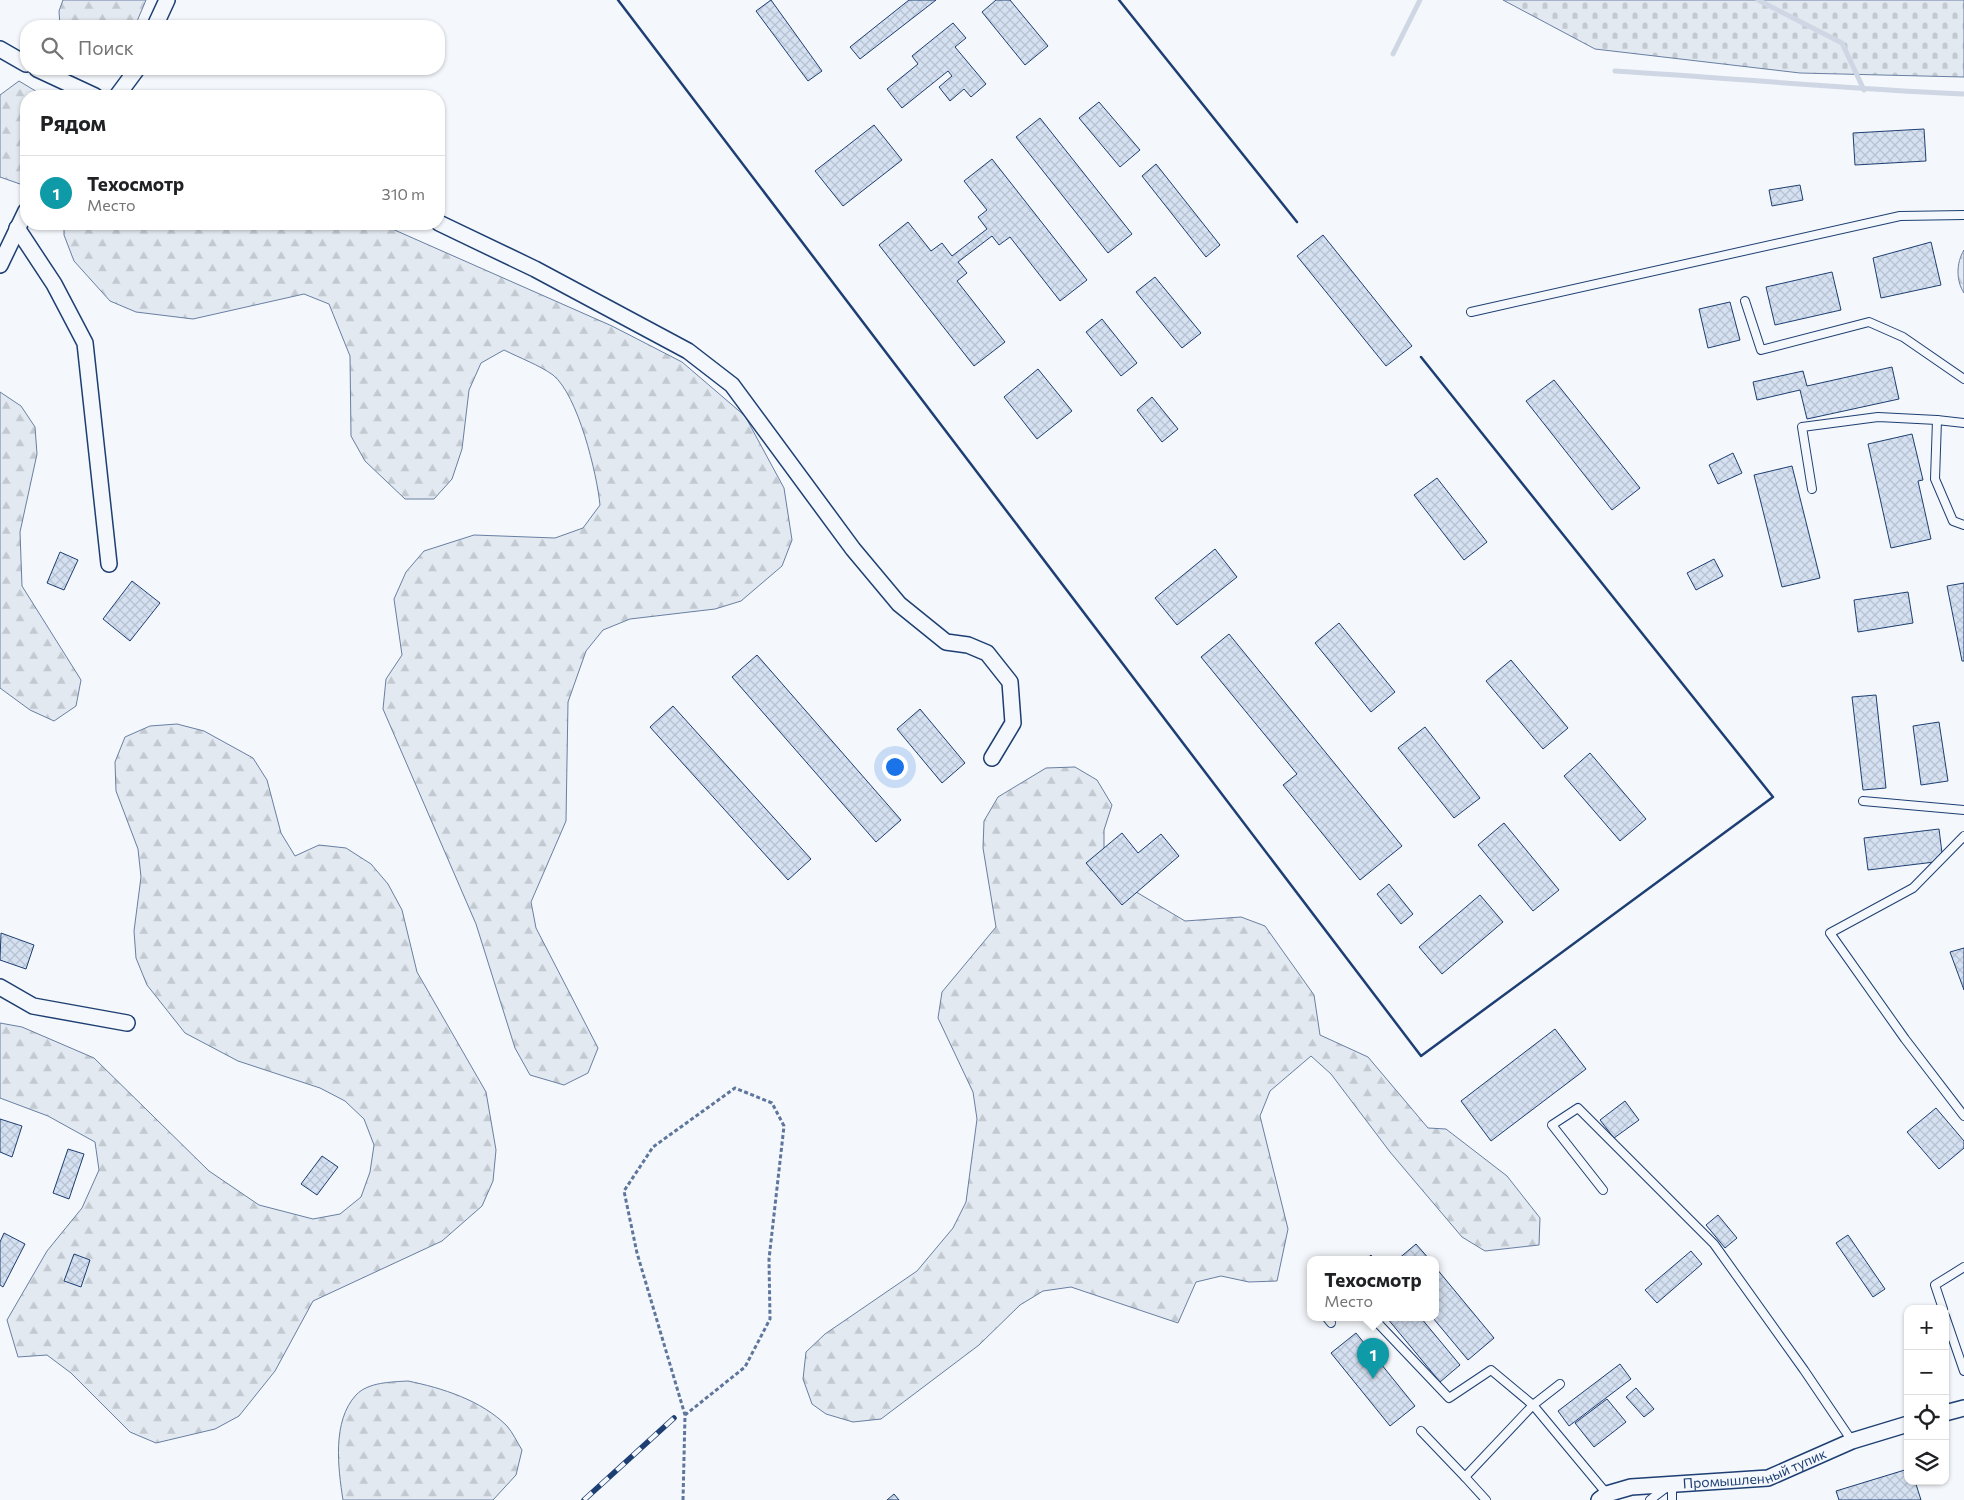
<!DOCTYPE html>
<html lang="ru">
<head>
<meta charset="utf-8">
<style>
  :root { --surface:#fff; --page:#f6f6f6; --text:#202124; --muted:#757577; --line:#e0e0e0; --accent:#c62828 }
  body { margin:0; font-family:Commissioner,sans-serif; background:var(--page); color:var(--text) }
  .controls { position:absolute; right:15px; bottom:15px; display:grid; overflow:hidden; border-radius:10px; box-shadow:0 1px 4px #0004 }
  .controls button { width:45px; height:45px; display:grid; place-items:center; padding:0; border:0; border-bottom:1px solid var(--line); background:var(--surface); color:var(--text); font:25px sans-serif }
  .you { position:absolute; left:894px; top:766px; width:18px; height:18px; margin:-12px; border:4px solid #fff; border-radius:50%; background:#1a73e8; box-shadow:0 0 0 8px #1a73e833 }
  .badge { display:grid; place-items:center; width:32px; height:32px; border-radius:50%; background:var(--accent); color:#fff; font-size:16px; font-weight:700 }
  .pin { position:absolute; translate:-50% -41px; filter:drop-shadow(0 1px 2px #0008) }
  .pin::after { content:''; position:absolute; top:26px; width:18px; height:15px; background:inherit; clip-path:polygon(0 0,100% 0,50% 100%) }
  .popup { position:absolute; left:1307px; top:1256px; width:132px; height:65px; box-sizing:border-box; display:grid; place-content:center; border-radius:10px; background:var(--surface); filter:drop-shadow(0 1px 4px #0005); font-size:16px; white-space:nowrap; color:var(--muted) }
  .popup b { font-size:19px; color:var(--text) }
  .popup::after { content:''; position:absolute; left:50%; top:100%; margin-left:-10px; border:10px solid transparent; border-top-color:var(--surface) }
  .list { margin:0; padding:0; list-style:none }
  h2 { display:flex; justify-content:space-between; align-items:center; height:65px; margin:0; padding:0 20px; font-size:21px }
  h2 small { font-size:16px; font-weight:400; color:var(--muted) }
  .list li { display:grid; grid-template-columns:32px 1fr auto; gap:15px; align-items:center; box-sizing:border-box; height:75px; padding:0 20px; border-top:1px solid var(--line) }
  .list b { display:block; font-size:19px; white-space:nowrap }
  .list p { margin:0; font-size:16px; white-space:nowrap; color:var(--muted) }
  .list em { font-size:16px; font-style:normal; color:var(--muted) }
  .icon { flex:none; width:28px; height:28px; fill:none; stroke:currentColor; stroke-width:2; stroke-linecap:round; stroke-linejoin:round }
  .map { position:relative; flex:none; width:1964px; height:1500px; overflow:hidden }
  .search { position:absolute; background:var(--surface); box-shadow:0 1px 4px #0004; left:20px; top:20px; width:425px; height:55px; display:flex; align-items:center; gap:12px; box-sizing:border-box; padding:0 18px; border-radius:20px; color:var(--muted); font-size:19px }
  .panel { position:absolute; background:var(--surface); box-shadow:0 1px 4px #0004; left:20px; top:90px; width:425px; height:140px; border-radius:20px }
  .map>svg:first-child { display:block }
  .forest { fill:url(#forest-firs); stroke:#687fa3 }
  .cemetery { fill:url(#cemetery-stones); stroke:#687fa3 }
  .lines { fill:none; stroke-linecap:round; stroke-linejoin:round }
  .stream { stroke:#cfd7e4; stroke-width:5 }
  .building { fill:url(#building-cross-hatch); stroke:#1d3f73 }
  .lane-casing { stroke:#1d3f73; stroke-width:10 }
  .street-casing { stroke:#1d3f73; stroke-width:18 }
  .path { stroke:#5e769c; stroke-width:3; stroke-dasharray:4 2.5; stroke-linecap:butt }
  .lane { stroke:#f4f7fb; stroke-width:8 }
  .street { stroke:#f4f7fb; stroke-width:15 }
  .rail-casing { stroke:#1d3f73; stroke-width:5.5 }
  .rail { stroke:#f4f7fb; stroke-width:4; stroke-dasharray:11; stroke-linecap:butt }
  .wall { stroke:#1d3f73; stroke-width:2.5 }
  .labels { text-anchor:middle; stroke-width:4; stroke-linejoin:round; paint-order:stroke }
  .street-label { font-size:14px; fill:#1d3f73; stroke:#f4f7fb }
</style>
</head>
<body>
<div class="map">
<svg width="1964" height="1500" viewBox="0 0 1964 1500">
  <defs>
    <pattern id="forest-firs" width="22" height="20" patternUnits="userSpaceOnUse" patternTransform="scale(1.25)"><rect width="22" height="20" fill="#e3e9f0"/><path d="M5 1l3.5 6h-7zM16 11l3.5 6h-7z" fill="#c2c9d1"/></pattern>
    <pattern id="cemetery-stones" width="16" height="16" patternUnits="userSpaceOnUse" patternTransform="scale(1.25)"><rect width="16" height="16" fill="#e3e9f0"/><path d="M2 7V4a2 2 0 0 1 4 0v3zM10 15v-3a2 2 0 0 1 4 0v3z" fill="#c2c9d1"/></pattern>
    <pattern id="building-cross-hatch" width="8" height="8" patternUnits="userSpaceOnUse" patternTransform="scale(1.25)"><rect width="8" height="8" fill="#d5e0f0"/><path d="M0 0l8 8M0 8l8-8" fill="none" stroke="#b6c1d1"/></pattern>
  </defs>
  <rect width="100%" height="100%" fill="#f4f7fb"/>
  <!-- forest -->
  <g class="forest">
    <path d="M63,0H146L135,26H60L59,11Z"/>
    <path d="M19,81L44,96H26V175L20,184L0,177V95Z"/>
    <path d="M64,224H381L612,326L682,362L745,416L784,488L792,540L782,566L741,601L715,609L630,619L603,630L586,651L568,702L566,821L531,902L536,928L598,1048L588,1073L564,1085L530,1075L515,1048L476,924L383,709L386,679L402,655L394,599L406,572L424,551L474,535L555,538L583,528L600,505C597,474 578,395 553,375C539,365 520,358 504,350L481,363L469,390L462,449L452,479L434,499H405L365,461L351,436L350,356L329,304L304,294L193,319L136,312L110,301L74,261L64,235Z"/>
    <path d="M1964,250V293C1956,281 1956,263 1964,250Z"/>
    <path d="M0,392L21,406L35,427L37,454L20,532L22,586L81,680L76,706L54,721L30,710L0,688Z"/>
    <path d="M177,724L204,731L253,758L267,780L281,833L295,856L319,845L346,848L371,864L388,884L402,910L417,972L486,1092L496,1150L493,1181L482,1206L442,1241L313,1301L275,1371L239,1416L215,1429L156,1443L130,1432L71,1373L47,1355L18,1357L7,1320L47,1251L82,1208L99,1170L95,1142L48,1116L0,1098V1023L22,1027L94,1058L209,1171L259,1205L313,1219L340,1214L361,1197L370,1172L374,1145L364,1119L345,1101L320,1088L238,1061L185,1033L147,985L136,958L134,931L141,877L138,849L116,791L115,762L125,737L150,726Z"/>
    <path d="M1075,767L1097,780L1112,805L1104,830V856L1116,880L1185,921L1241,917L1265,926L1314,995L1320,1035L1368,1057L1428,1128L1446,1129L1507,1176L1540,1218L1539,1245L1485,1251L1462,1237L1390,1152L1331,1074L1311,1056L1270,1091L1260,1116L1288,1229L1277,1281L1249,1282L1221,1276L1196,1282L1178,1323L1071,1287L1043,1291L1020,1305L979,1345L881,1419L853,1422L826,1414L812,1404L803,1379L806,1352L825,1334L917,1271L953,1228L966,1202L977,1119L973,1092L938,1018L942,992L996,927L983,848L984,821L998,797L1046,768Z"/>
    <path d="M408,1381C442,1388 481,1400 507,1426C513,1433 517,1442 522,1450L516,1475L493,1500H343C338,1468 332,1421 356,1395C368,1382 392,1382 408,1381Z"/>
  </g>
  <!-- cemetery -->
  <path class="cemetery" d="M1503,0H1964V77L1800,73L1595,49Z"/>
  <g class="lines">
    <!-- stream -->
    <g class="stream">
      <path d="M1758,0L1842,43L1864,90"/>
      <path d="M1393,54L1420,0"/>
      <path d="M1615,71C1731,78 1847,89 1964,94"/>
    </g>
  </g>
  <!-- building -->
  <g class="building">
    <path d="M771,0L822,71L808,81L756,11Z"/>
    <path d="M909,0H936L860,59L850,47Z"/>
    <path d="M996,0H1010L1048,46L1025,65L982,12Z"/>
    <path d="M953,23L966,38L955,47L986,84L971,97L964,89L950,101L939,87L952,76L948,71L902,108L887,89L918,64L912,56Z"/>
    <path d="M1099,102L1140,150L1120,167L1079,118Z"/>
    <path d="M1040,118L1132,234L1108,253L1016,137Z"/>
    <path d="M874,125L902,160L843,206L815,171Z"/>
    <path d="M1924,129L1926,161L1855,165L1853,133Z"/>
    <path d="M992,159L1087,280L1060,301L1010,237L999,245L992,236L958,262L967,273L957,281L1005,342L974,366L879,245L908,222L931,251L942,243L952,256L987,229L978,217L987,210L964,181Z"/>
    <path d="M1156,164L1220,245L1206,257L1142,176Z"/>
    <path d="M1800,185L1803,200L1772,206L1769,190Z"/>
    <path d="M1323,235L1412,346L1386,366L1297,256Z"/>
    <path d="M1931,242L1941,285L1881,298L1873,258Z"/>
    <path d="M1832,272L1841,310L1775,325L1766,287Z"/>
    <path d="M1155,277L1201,333L1182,348L1136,292Z"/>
    <path d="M1730,302L1740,340L1708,348L1699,309Z"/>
    <path d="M1102,319L1137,363L1121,376L1086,332Z"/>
    <path d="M1892,367L1899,399L1807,419L1800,390L1757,400L1753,382L1803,371L1807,386Z"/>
    <path d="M1038,369L1072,411L1037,439L1004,397Z"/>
    <path d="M1554,380L1640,488L1612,510L1526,401Z"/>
    <path d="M1152,397L1178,429L1162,442L1137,410Z"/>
    <path d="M1912,434L1923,480L1918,481L1931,539L1891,548L1868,444Z"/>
    <path d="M1733,453L1742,473L1718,484L1709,465Z"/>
    <path d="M1792,466L1820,578L1782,587L1754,475Z"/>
    <path d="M1437,478L1487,542L1464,560L1414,495Z"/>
    <path d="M1215,549L1237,577L1177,625L1155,598Z"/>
    <path d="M60,552L78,560L64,590L47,583Z"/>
    <path d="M1714,559L1723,576L1696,590L1687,573Z"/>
    <path d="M132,581L160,603L130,641L103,619Z"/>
    <path d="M1964,583V661H1962L1947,586Z"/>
    <path d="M1908,592L1913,623L1858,632L1854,600Z"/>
    <path d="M1339,623L1395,692L1371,712L1315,643Z"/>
    <path d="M1229,634L1402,846L1360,880L1283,785L1297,774L1201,657Z"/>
    <path d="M757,655L901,820L876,842L732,677Z"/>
    <path d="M1511,660L1568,728L1543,749L1486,681Z"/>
    <path d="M1876,695L1886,788L1863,790L1852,697Z"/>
    <path d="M673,706L811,859L788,880L650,727Z"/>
    <path d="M920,709L965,763L942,783L897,729Z"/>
    <path d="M1939,722L1948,781L1921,785L1913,726Z"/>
    <path d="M1425,727L1480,798L1454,818L1398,748Z"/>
    <path d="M1590,753L1646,819L1620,841L1564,776Z"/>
    <path d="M1504,823L1559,890L1533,911L1478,845Z"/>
    <path d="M1939,829L1943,861L1868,870L1864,838Z"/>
    <path d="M1122,833L1138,853L1161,834L1179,856L1122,905L1086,863Z"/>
    <path d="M1389,884L1413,914L1401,924L1377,894Z"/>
    <path d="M1480,895L1503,922L1442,974L1419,947Z"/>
    <path d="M1,933L34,945L26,969L0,960Z"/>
    <path d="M1964,948V990L1950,952Z"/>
    <path d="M1555,1029L1586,1069L1491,1141L1461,1101Z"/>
    <path d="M1625,1101L1639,1120L1614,1138L1600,1120Z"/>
    <path d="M1936,1108L1964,1141V1148L1939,1169L1907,1132Z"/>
    <path d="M0,1119L22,1126L12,1157L0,1152Z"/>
    <path d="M68,1149L84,1154L69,1199L53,1193Z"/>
    <path d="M322,1156L338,1167L317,1195L301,1184Z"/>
    <path d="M1718,1215L1737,1238L1725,1248L1706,1225Z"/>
    <path d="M4,1233L25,1244L3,1287L0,1285V1242Z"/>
    <path d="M1848,1235L1885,1289L1873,1297L1836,1243Z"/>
    <path d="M1416,1244L1430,1260H1397Z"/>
    <path d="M1691,1251L1702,1264L1657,1303L1645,1290Z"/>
    <path d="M74,1254L90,1260L81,1287L64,1281Z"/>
    <path d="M1371,1255L1375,1260H1365Z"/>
    <path d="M1436,1268L1494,1338L1468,1360L1433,1318H1436Z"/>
    <path d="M1387,1318H1421L1460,1365L1440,1382Z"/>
    <path d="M1356,1333L1415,1406L1390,1426L1331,1353Z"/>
    <path d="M1620,1364L1631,1379L1569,1426L1558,1411Z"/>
    <path d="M1636,1388L1654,1409L1644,1417L1626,1397Z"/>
    <path d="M1607,1399L1626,1422L1594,1447L1575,1423Z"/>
    <path d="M1908,1469V1481H1915L1921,1500H1839L1836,1491Z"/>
    <path d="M894,1494L899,1500H887Z"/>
  </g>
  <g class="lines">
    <!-- lane casing -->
    <g class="lane-casing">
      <g id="lane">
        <path d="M1745,301L1761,350L1869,322L1903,337L1964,379"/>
        <path d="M1471,312L1900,216L1964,215"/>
        <path d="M1964,423L1937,420L1935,479L1953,521L1964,525"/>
        <path d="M1812,489L1802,427L1878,417L1937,420"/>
        <path d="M1863,801L1964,810"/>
        <path d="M1964,836L1913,888L1830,933L1905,1039L1964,1116"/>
        <path d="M1603,1190L1552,1125L1578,1108L1714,1244L1804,1370L1852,1441"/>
        <path d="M1943,1309L1935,1285L1964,1267"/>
        <path d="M1945,1316L1964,1371"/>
        <path d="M1327,1318L1331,1323"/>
        <path d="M1373,1318L1449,1398L1491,1370L1533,1405L1465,1477L1421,1431"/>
        <path d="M1560,1384L1533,1405L1607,1494"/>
        <path d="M1465,1477L1486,1500"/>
        <path d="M1650,1500L1667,1487"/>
        <path d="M1672,1500V1484"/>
      </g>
    </g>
    <!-- street casing -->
    <g class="street-casing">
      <g id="street">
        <path d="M155,26L167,0"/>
        <path d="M0,49L26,64"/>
        <path d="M37,69L95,96"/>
        <path d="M117,96L137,69"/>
        <path d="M439,223L535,269L688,351L732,385L853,549L899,604L946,642L968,645L987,653L1010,682L1013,723L992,758"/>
        <path d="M17,228L54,284L85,343L109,564"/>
        <path d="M0,265L26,211"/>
        <path d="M0,987L33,1006L127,1023"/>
        <path d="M1945,1413L1964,1408"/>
        <path id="s1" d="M1599,1500L1607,1494L1631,1487L1768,1478L1852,1441L1908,1424"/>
      </g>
    </g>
    <!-- path -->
    <path class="path" d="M683,1500L685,1415L637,1253L624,1191L653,1147L735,1088L772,1103L784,1126L769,1259L770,1319L745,1367L685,1415"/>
    <!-- lane -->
    <use href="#lane" class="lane"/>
    <!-- street -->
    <use href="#street" class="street"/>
    <!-- rail casing -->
    <g class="rail-casing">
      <path id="rail" d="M584,1500L674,1418"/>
    </g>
    <!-- rail -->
    <use href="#rail" class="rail"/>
    <!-- wall -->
    <g class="wall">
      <path d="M618,0L1421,1056L1773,797L1421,357"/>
      <path d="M1119,0L1297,222"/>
    </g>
  </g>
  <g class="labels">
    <!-- street labels -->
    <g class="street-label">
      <text dy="5" stroke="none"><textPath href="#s1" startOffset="161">Промышленный тупик</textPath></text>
    </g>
  </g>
</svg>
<div class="controls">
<button>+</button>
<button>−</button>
<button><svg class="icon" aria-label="locate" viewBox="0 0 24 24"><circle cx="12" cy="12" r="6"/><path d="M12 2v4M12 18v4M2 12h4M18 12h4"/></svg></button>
<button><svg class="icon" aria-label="layers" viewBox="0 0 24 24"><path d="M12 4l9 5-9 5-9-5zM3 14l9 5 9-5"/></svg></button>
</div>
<div class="you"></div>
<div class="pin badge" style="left:1373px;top:1379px;background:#0f9aa8">1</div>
<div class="popup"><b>Техосмотр</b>Место</div>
<div class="search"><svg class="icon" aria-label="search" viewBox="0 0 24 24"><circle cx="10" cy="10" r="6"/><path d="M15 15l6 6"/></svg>Поиск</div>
<section class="panel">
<h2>Рядом<small></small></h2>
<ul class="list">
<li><span class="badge" style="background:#0f9aa8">1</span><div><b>Техосмотр</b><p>Место</p></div><em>310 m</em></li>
</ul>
</section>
</div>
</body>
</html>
